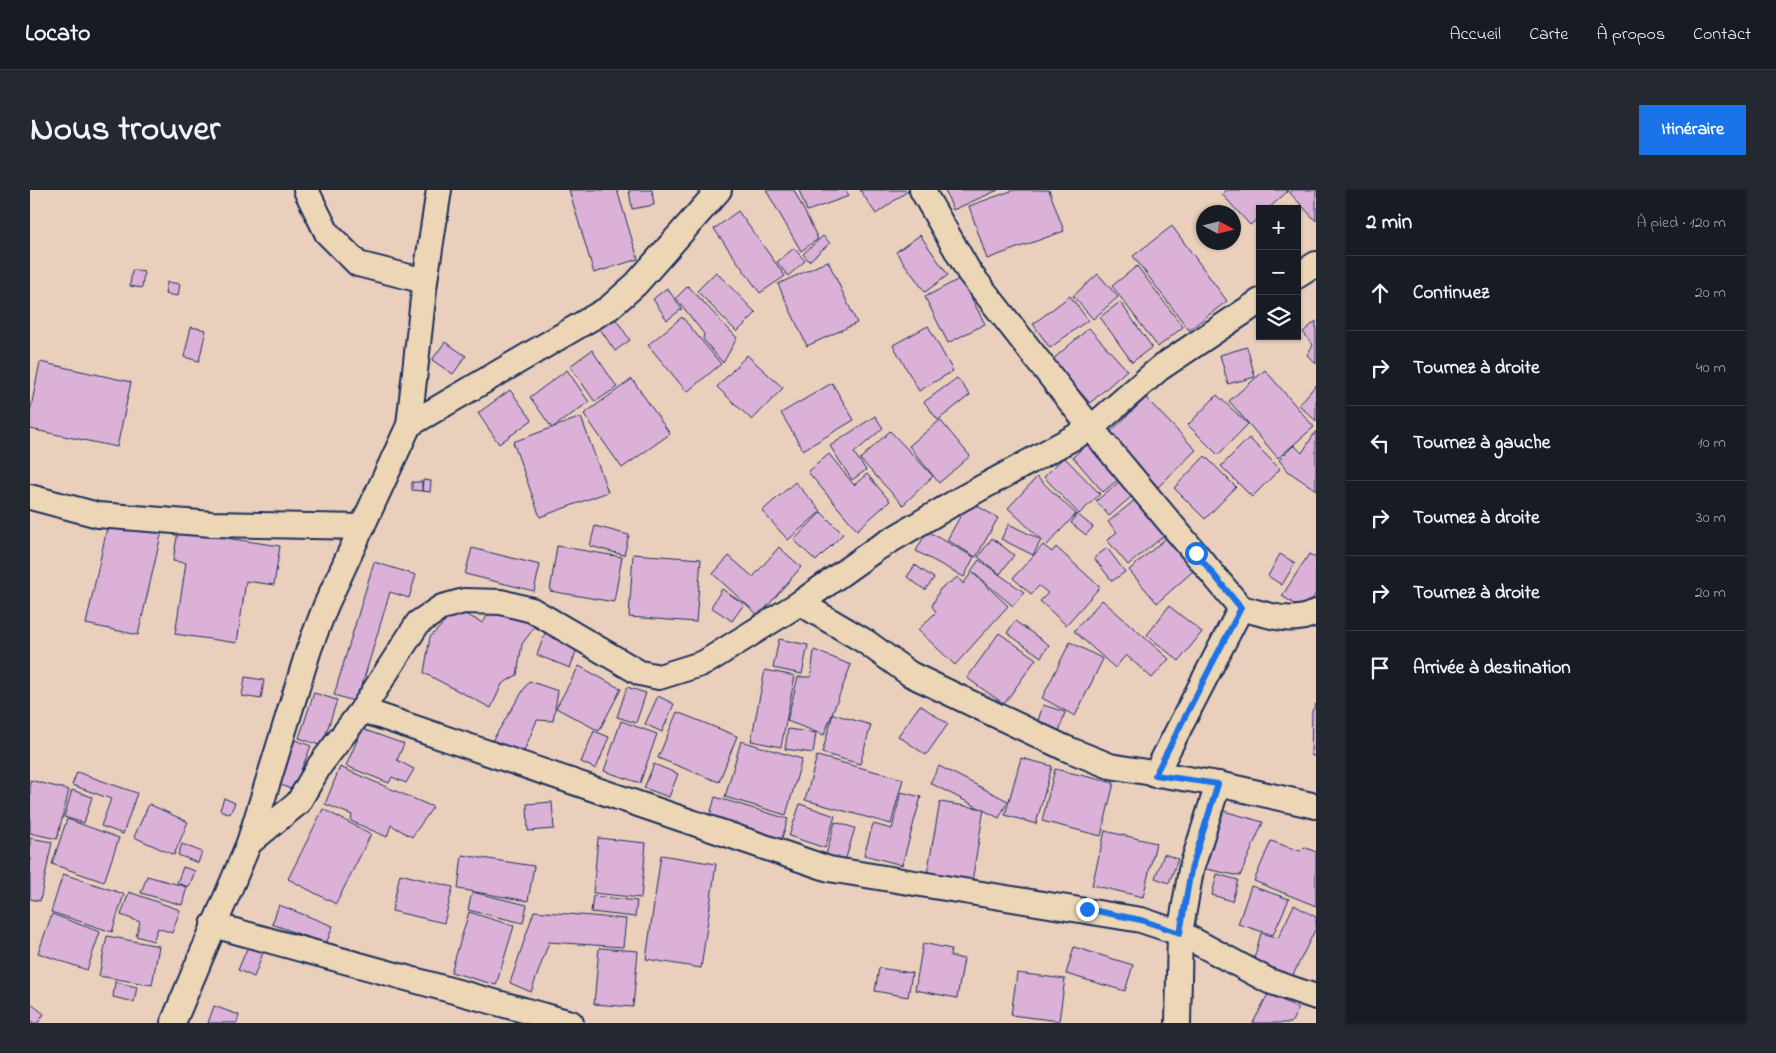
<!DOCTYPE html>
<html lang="fr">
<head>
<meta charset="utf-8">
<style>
  :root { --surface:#171b24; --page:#242831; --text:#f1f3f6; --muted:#9ea1a6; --line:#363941; --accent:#1a73e8 }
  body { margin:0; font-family:"Indie Flower",sans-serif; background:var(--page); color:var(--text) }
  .controls { position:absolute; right:15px; top:15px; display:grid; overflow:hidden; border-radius:0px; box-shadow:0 1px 4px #0004 }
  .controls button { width:45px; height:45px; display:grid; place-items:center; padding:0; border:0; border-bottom:1px solid var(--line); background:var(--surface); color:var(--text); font:25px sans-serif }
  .compass { position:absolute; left:1166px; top:15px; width:45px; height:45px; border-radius:50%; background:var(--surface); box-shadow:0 1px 4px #0004; rotate:97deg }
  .stop { position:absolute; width:15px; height:15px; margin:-11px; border:4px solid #1a73e8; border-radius:50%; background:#fff }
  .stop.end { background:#1a73e8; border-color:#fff; box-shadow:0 1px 5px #0008 }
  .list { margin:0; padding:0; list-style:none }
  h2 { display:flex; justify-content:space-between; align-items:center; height:65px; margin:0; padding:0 20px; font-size:21px }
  h2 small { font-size:16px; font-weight:400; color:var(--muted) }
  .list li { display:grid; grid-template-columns:32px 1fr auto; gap:15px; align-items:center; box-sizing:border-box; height:75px; padding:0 20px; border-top:1px solid var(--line) }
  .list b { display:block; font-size:19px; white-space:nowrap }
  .list em { font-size:16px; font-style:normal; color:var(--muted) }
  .icon { flex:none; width:28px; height:28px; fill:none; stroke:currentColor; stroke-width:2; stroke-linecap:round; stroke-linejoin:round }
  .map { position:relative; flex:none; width:1286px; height:833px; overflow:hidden; border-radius:0px }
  header { display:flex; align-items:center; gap:30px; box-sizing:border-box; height:70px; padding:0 25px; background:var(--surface); border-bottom:1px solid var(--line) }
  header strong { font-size:24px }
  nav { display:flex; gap:28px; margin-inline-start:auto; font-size:18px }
  .intro { display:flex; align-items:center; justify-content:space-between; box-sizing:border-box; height:120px; padding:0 30px }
  h1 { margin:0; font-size:35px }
  .button { padding:12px 22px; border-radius:0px; background:var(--accent); color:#fff; font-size:18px; font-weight:700 }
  main { display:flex; gap:30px; padding:0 30px }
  aside { flex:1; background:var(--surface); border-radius:0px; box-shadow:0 1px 4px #0004 }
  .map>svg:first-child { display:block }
  .building { fill:#dbb1d7; stroke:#1b2f5e }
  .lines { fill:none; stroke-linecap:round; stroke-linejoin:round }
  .minor-casing { stroke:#1b2f5e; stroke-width:28 }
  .minor { stroke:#edd6b5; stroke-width:24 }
  .route { stroke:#1a73e8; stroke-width:6 }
</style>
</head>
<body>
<header>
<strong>Locato</strong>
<nav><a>Accueil</a><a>Carte</a><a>À propos</a><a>Contact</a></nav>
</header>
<div class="intro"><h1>Nous trouver</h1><a class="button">Itinéraire</a></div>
<main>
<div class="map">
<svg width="1286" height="833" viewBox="0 0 1286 833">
  <rect width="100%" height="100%" fill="#e9cfbc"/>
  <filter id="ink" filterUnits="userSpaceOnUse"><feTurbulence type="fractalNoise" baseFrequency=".02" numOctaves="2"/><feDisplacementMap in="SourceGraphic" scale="10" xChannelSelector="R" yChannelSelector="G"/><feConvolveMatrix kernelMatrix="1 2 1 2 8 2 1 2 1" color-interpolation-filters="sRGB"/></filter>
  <g filter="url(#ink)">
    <!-- building -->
    <g class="building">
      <path d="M539,0H587L608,69L564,83Z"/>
      <path d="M599,0H622L624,15L602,19Z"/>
      <path d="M736,0H764L788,49L771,61Z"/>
      <path d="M769,0H816L819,6L777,21Z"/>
      <path d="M830,0H879L846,24Z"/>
      <path d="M915,0H968L923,20Z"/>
      <path d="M984,0H1019L1034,41L957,69L939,16Z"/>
      <path d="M1197,0H1258V1L1238,19H1230V27L1220,35L1192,4Z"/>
      <path d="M1262,0H1286V31L1260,3Z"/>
      <path d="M708,21L755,86L730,103L684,39Z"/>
      <path d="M1142,36L1197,111L1159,140L1103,66Z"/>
      <path d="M890,45L918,85L895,102L866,62Z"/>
      <path d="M793,46L800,53L779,71L773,64Z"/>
      <path d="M764,58L775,71L758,86L747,72Z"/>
      <path d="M798,71L827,133L777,156L748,94Z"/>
      <path d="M1107,76L1153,137L1128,157L1082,96Z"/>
      <path d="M102,80L114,82L112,98L100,96Z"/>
      <path d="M686,82L726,123L707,142L667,101Z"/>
      <path d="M1068,84L1088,107L1063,129L1043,106Z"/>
      <path d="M931,88L955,134L918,153L895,107Z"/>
      <path d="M137,92L150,94L148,106L135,104Z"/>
      <path d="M658,96L707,148L693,173L673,149L674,144L646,108Z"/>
      <path d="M637,98L652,119L637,130L623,109Z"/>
      <path d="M1040,106L1058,130L1020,158L1003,134Z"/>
      <path d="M1090,112L1122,157L1102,172L1070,127Z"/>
      <path d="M652,127L691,174L657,202L618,155Z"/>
      <path d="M585,128L600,150L585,161L570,139Z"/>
      <path d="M1286,131V174L1277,165L1283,155L1273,142Z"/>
      <path d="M898,136L923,181L889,201L863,155Z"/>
      <path d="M161,137L176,140L169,171L154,167Z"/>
      <path d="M1059,138L1097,180L1060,213L1022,170Z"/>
      <path d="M415,152L436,166L423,184L402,170Z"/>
      <path d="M1217,157L1225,187L1198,194L1190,165Z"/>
      <path d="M562,160L587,197L565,212L540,176Z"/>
      <path d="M717,165L753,198L722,230L687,197Z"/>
      <path d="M10,172L101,192L87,257L0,239V222Z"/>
      <path d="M537,180L559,212L522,238L500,207Z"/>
      <path d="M1235,180L1284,237L1248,268L1199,211Z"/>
      <path d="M927,188L940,205L908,230L894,212Z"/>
      <path d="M602,189L640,244L592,278L554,224Z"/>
      <path d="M802,193L824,230L773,260L751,223Z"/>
      <path d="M1286,195V231L1269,215Z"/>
      <path d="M480,200L502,230L469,254L448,223Z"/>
      <path d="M1187,205L1218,234L1188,265L1158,235Z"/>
      <path d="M1116,208L1166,260L1128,297L1078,244Z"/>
      <path d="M845,226L853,238L824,263L836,280L822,290L800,256Z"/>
      <path d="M551,227L578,302L510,327L483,252Z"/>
      <path d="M910,230L940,266L909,293L879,256Z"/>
      <path d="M860,241L903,286L873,315L830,269Z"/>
      <path d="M1286,241V300L1259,282L1249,270L1264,255L1272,263Z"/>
      <path d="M1219,248L1250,279L1222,307L1191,276Z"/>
      <path d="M1059,252L1090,288L1073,302L1043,267Z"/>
      <path d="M799,264L824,295L837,284L860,311L827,340L778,282Z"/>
      <path d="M1175,266L1206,297L1175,329L1144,298Z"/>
      <path d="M1034,267L1070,304L1049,324L1014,287Z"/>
      <path d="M1007,287L1046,324L1017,355L978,318Z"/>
      <path d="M393,290L401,291L400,302L392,301Z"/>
      <path d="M382,292H392V301L382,300Z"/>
      <path d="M765,292L791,321L758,350L732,321Z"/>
      <path d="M1089,292L1102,306L1079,326L1066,311Z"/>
      <path d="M1111,305L1140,341L1098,375L1077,350L1087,342L1078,332Z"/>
      <path d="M939,311L968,328L946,367L917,350Z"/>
      <path d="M791,322L813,344L786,371L764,350Z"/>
      <path d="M1047,324L1063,337L1056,345L1041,333Z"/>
      <path d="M79,329L132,341L108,445L56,434Z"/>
      <path d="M979,334L1011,350L1003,365L971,349Z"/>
      <path d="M565,336L599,345L594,365L560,356Z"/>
      <path d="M148,341L250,356L244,395L216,391L207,453L145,444L156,373L143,371Z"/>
      <path d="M897,341L944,367L934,387L886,361Z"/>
      <path d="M1142,343L1170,375L1127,413L1099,380Z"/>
      <path d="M962,348L984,365L970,384L948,367Z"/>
      <path d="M1013,355L1022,362L1026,357L1070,397L1036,435L1010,411L1018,403L1009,396L1001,404L983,388Z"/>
      <path d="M527,356L592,367L584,412L520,401Z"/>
      <path d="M749,357L771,377L729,426L683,384L699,366L723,387Z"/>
      <path d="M442,358L510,375L504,401L435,384Z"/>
      <path d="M1077,358L1095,382L1082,391L1064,368Z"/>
      <path d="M603,364L671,369L666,432L599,427Z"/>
      <path d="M1250,364L1265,373L1252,395L1238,386Z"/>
      <path d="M1279,364L1286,368V403L1275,421L1252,406Z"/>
      <path d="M949,370L994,402L983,416L941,381Z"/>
      <path d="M344,372L386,385L379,408L360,402L327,512L304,505Z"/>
      <path d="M885,375L904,388L895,400L877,387Z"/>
      <path d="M942,382L978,416L925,475L888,440L906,422L902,416L910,399L928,387L933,394Z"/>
      <path d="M692,399L714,414L702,431L681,417Z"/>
      <path d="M1072,410L1139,469L1122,488L1096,465L1085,478L1044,441Z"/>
      <path d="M462,416L507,434L492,454L487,485L472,494L461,518L394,483L400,447L427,420L453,433Z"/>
      <path d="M1139,416L1172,442L1149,471L1117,445Z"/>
      <path d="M985,431L1019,455L1011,467L977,443Z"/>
      <path d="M515,443L548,456L540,478L507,465Z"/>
      <path d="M969,443L1006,469L974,514L937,488Z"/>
      <path d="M749,449L778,455L772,484L743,478Z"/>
      <path d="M1040,452L1073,469L1045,526L1012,508Z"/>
      <path d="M784,460L821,475L794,545L757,531L768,487H781Z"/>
      <path d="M549,476L591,499L569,541L526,518Z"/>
      <path d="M735,480L765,486L751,557L721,551Z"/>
      <path d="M215,487L234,490L231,509L212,506Z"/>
      <path d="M499,491L528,501L523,531L507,530L494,561L462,551Z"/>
      <path d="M597,497L616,503L606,533L587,527Z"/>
      <path d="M284,503L307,510L292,556L269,548Z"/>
      <path d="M628,506L644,514L632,542L615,534Z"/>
      <path d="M1286,514V567L1281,565L1282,521Z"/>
      <path d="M890,515L918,534L896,565L868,546Z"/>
      <path d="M1013,515L1035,522L1029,542L1007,534Z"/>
      <path d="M647,522L707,546L689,592L628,568Z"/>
      <path d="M803,524L841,535L830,574L792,563Z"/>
      <path d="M591,531L627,544L610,593L574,581Z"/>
      <path d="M332,539L374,554L367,570L384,579L376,593L362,587L359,593L316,576Z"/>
      <path d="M758,539L786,543L783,563L755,559Z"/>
      <path d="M564,541L579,547L566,579L551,572Z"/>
      <path d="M263,549L281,556L263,600L246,593Z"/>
      <path d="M711,551L772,569L756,625L695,607Z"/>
      <path d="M787,566L873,589L861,634L775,610Z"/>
      <path d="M991,568L1022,576L1006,634L975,625Z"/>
      <path d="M624,574L648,584L639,607L614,598Z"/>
      <path d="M909,576L978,611L969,628L900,593Z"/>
      <path d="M310,577L403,617L382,647L361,635L357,647L321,631L322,625L295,614Z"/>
      <path d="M1025,579L1084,593L1071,646L1012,631Z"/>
      <path d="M47,582L107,603L93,644L71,636L81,609L42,595Z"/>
      <path d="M0,590L39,600L27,649L0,643Z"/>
      <path d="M42,600L62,607L54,633L34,627Z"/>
      <path d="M871,602L891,607L872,675L834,665L843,634L862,639Z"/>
      <path d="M685,607L758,629L749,657L677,636Z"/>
      <path d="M194,608L205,613L200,624L190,620Z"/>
      <path d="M522,612L524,639L498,641L497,614Z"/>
      <path d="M910,612L954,619L942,691L897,684Z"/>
      <path d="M119,614L158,632L144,665L104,647Z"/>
      <path d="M770,614L805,626L795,658L759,646Z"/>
      <path d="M293,619L341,644L306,714L258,689Z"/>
      <path d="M1190,620L1233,632L1210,686L1171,678Z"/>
      <path d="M37,629L89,648L74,692L22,674Z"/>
      <path d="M805,632L825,638L815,671L796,665Z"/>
      <path d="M1075,641L1126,653L1113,707L1062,695Z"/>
      <path d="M0,648L22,652L10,711L0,709Z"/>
      <path d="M568,648L616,653L611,708L563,703Z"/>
      <path d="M1241,651L1270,661L1274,657L1286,662V716L1224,691Z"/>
      <path d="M152,654L172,662L168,673L148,665Z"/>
      <path d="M1134,664L1148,669L1139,693L1125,688Z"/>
      <path d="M432,665L504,676L498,711L428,699Z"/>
      <path d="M631,665L686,674L671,778L616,769Z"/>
      <path d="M153,677L165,681L159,697L147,693Z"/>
      <path d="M33,684L94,704L82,742L21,722Z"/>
      <path d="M370,684L423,697L414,733L362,721Z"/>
      <path d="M1187,684L1208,690L1202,711L1182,705Z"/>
      <path d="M117,686L157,697L152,715L111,703Z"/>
      <path d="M1221,696L1259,709L1243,745L1208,734Z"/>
      <path d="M99,702L150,720L142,743L128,738L123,751L106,746L110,732L91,725Z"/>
      <path d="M442,702L497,715L493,733L438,720Z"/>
      <path d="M563,706L607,711L605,727L561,722Z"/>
      <path d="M249,715L303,736L296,754L242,734Z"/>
      <path d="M1264,715L1286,727V738L1262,787L1224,769L1231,743L1248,748Z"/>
      <path d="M504,721L596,729L593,757L519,752L501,802L480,793Z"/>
      <path d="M439,722L484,736L466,795L421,782Z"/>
      <path d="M22,724L70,742L57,780L8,763Z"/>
      <path d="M77,746L129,756L122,795L69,786Z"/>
      <path d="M893,753L921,759L920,766L934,769L927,808L885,800Z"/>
      <path d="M219,754L234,760L224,787L208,780Z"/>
      <path d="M1044,757L1103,775L1095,801L1036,784Z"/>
      <path d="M569,758L608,761L603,817L564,814Z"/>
      <path d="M849,778L882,783L878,807L845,801Z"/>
      <path d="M987,783L1035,789L1029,831L981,825Z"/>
      <path d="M85,792L107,797L104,812L83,807Z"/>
      <path d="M1238,804L1269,818L1261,833H1223Z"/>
      <path d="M0,813L14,824L8,833H0Z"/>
      <path d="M184,816L209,825L207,833H178Z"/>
    </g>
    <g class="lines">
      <!-- minor casing -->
      <g class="minor-casing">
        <g id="minor">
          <path d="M276,0L297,43L328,74L395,91"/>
          <path d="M892,0L939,82L1061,238L1211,418L1125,585"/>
          <path d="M1267,86L1286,74"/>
          <path d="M379,235L579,118L606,94L689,0"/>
          <path d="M0,307L68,325L182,334L332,337"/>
          <path d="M770,413L836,452L880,484L1035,558L1080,576L1188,594L1286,616"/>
          <path d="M1211,418C1236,424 1262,436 1286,422"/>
          <path d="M332,520L799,679L1111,730L1150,743L1239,791L1286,807"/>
          <path d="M219,653L268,613L290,575L332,520L388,433L412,417L434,411L471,412L502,420L610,483L629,487L674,473L770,413L846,359L929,310L1061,238L1130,178L1230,111"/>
          <path d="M183,735L541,833"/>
          <path d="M143,833L219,653L279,459L296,415L379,235L395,91L409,0"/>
          <path d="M1148,833L1150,743L1161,680L1188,594"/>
        </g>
      </g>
      <!-- minor -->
      <use href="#minor" class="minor"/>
    </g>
  </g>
  <g class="lines" filter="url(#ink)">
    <!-- route -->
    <path class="route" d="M1057,719L1111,730L1150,743L1161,680L1188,594L1125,585L1211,418L1166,363"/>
  </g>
</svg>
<div class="controls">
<button>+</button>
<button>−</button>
<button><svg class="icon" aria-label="layers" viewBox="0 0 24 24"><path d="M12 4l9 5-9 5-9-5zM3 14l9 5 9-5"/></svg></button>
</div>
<svg class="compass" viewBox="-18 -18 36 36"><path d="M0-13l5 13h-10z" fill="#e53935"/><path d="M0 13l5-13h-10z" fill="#9ea1a6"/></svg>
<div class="stop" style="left:1166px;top:363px"></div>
<div class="stop end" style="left:1057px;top:719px"></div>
</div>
<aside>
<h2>2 min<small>À pied · 120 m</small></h2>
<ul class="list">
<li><svg class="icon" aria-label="ahead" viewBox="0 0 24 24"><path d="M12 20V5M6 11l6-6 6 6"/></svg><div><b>Continuez</b></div><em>20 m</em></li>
<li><svg class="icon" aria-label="right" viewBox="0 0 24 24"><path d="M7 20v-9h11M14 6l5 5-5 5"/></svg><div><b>Tournez à droite</b></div><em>40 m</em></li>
<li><svg class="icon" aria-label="left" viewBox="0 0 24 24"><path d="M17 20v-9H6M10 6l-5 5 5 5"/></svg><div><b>Tournez à gauche</b></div><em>10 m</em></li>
<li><svg class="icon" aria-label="right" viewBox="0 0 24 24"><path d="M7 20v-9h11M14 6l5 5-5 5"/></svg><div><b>Tournez à droite</b></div><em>30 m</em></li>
<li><svg class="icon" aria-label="right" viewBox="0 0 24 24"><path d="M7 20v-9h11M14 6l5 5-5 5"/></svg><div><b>Tournez à droite</b></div><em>20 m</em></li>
<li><svg class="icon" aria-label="arrive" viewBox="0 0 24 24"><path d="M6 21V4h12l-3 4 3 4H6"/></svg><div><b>Arrivée à destination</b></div></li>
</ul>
</aside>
</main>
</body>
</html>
